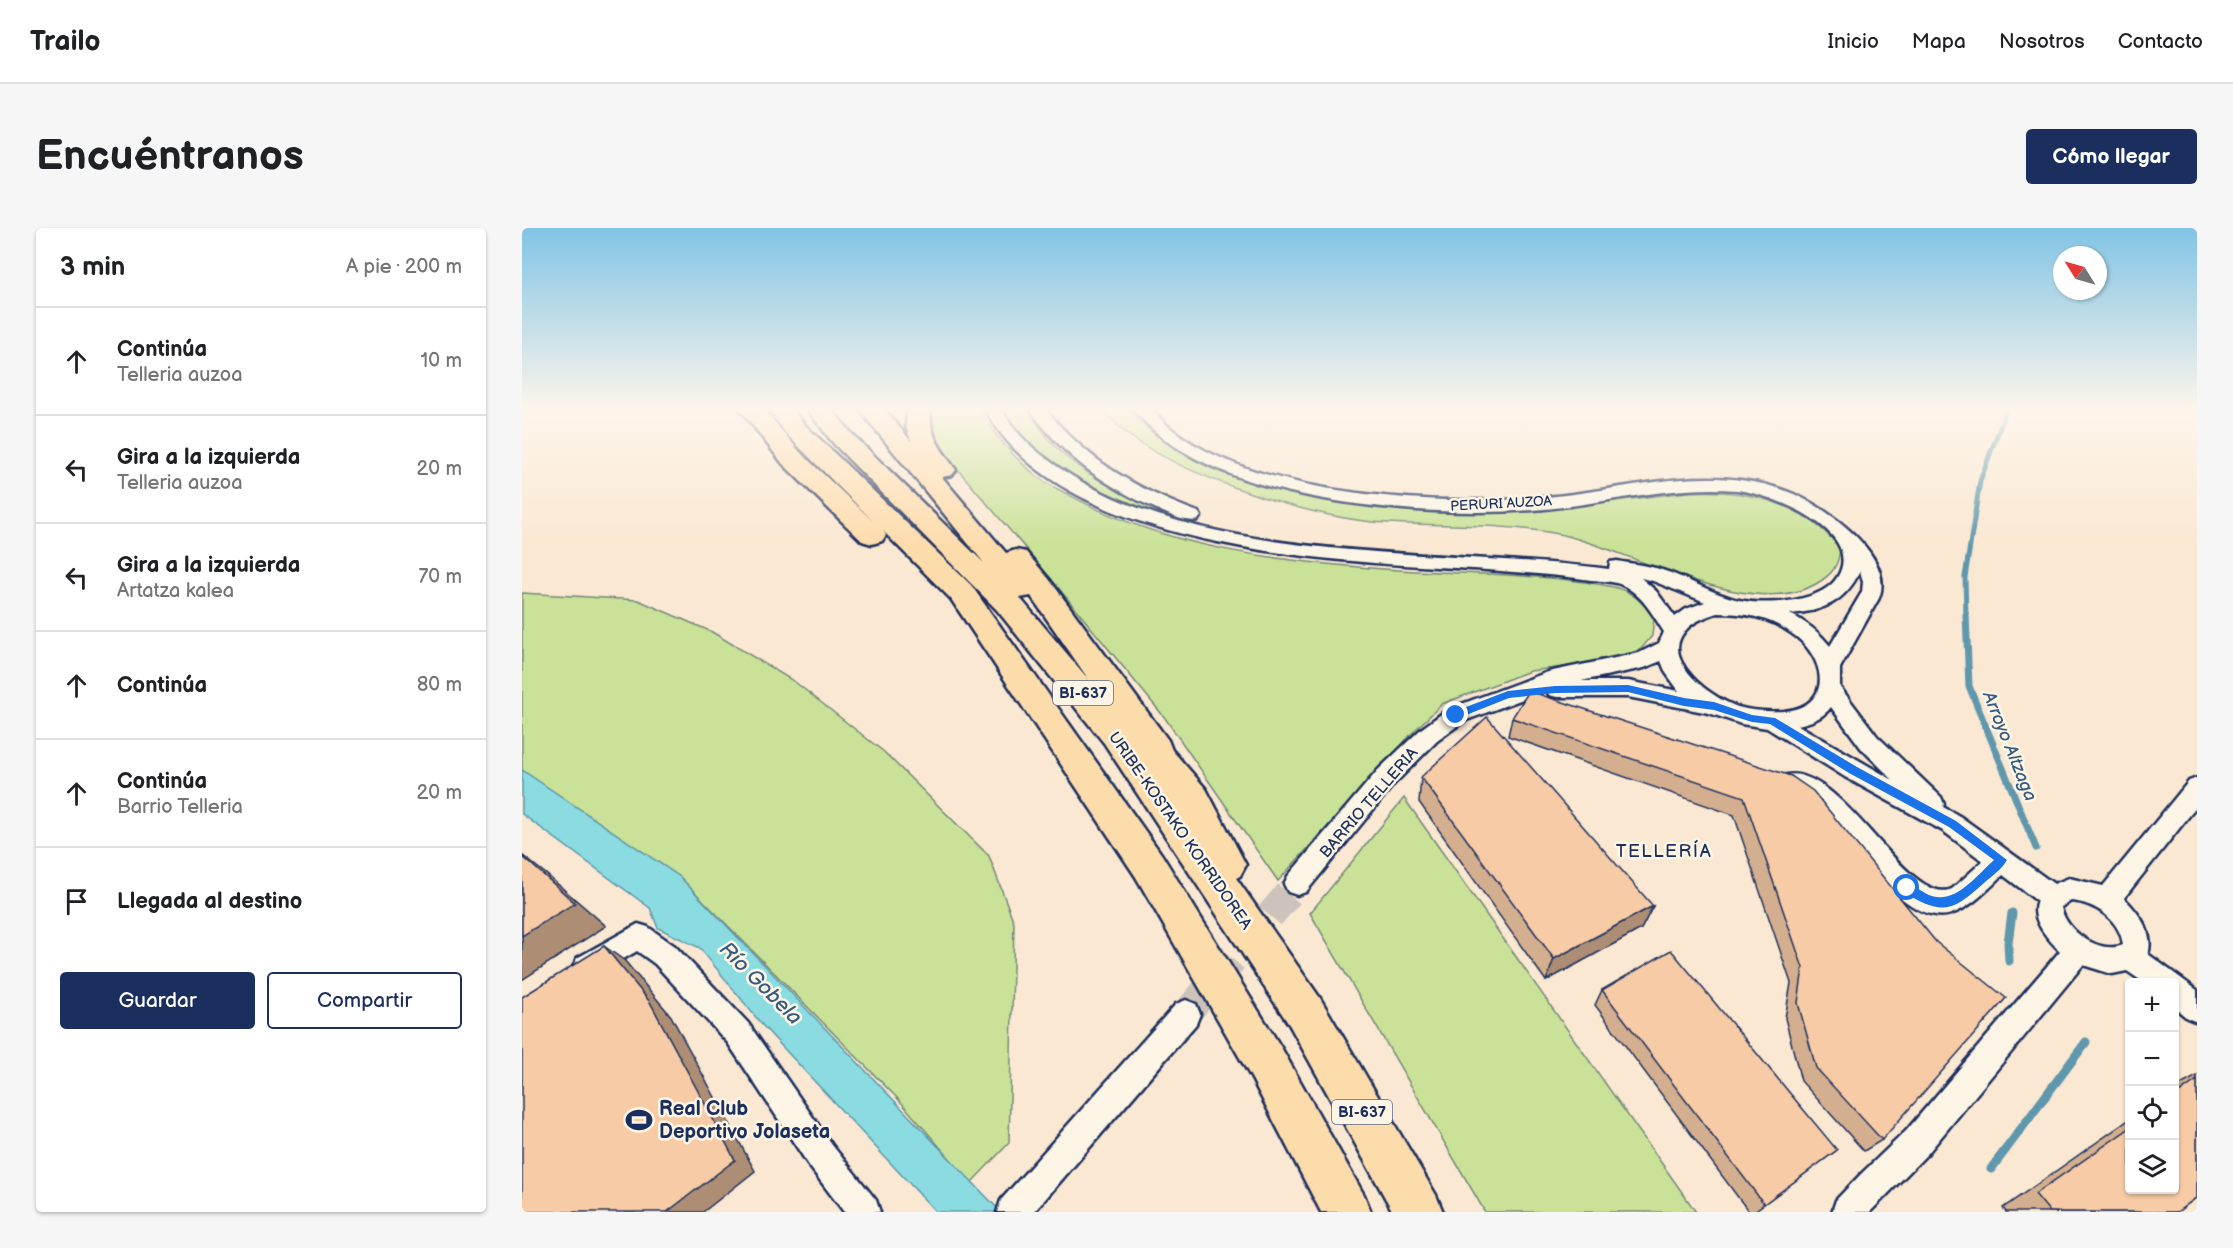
<!DOCTYPE html>
<html lang="es">
<head>
<meta charset="utf-8">
<style>
  :root { --surface:#fff; --page:#f6f6f6; --text:#202124; --muted:#757577; --line:#e0e0e0; --accent:#1b2f5e }
  body { margin:0; font-family:"Balsamiq Sans",sans-serif; background:var(--page); color:var(--text) }
  .controls { position:absolute; right:18px; bottom:18px; display:grid; overflow:hidden; border-radius:6px; box-shadow:0 2px 4px #0004 }
  .controls button { width:54px; height:54px; display:grid; place-items:center; padding:0; border:0; border-bottom:2px solid var(--line); background:var(--surface); color:var(--text); font:30px sans-serif }
  .compass { position:absolute; left:1531px; top:18px; width:54px; height:54px; border-radius:50%; background:var(--surface); box-shadow:0 2px 4px #0004; rotate:307deg }
  .stop { position:absolute; width:18px; height:18px; margin:-14px; border:4px solid #1a73e8; border-radius:50%; background:#fff }
  .stop.end { background:#1a73e8; border-color:#fff; box-shadow:0 2px 6px #0008 }
  .list { margin:0; padding:0; list-style:none }
  h2 { display:flex; justify-content:space-between; align-items:center; height:78px; margin:0; padding:0 24px; font-size:26px }
  h2 small { font-size:20px; font-weight:400; color:var(--muted) }
  .list li { display:grid; grid-template-columns:39px 1fr auto; gap:18px; align-items:center; box-sizing:border-box; height:108px; padding:0 24px; border-top:2px solid var(--line) }
  .list b { display:block; font-size:22px; white-space:nowrap }
  .list p { margin:0; font-size:20px; white-space:nowrap; color:var(--muted) }
  .list em { font-size:20px; font-style:normal; color:var(--muted) }
  .actions { display:flex; gap:12px; padding:18px 24px }
  .actions a { flex:1; padding:14px 0; border:2px solid var(--accent); border-radius:6px; text-align:center; font-size:21px; color:var(--accent) }
  .actions .main { background:var(--accent); color:#fff }
  .icon { flex:none; width:33px; height:33px; fill:none; stroke:currentColor; stroke-width:2; stroke-linecap:round; stroke-linejoin:round }
  .map { position:relative; flex:none; width:1675px; height:984px; overflow:hidden; border-radius:6px }
  header { display:flex; align-items:center; gap:36px; box-sizing:border-box; height:84px; padding:0 30px; background:var(--surface); border-bottom:2px solid var(--line) }
  header strong { font-size:28px }
  nav { display:flex; gap:33px; margin-inline-start:auto; font-size:21px }
  .intro { display:flex; align-items:center; justify-content:space-between; box-sizing:border-box; height:144px; padding:0 36px }
  h1 { margin:0; font-size:42px }
  .button { padding:15px 27px; border-radius:6px; background:var(--accent); color:#fff; font-size:21px; font-weight:700 }
  main { display:flex; gap:36px; padding:0 36px }
  aside { flex:1; background:var(--surface); border-radius:6px; box-shadow:0 2px 4px #0004 }
  .map>svg:first-child { display:block }
  .green { fill:#cae297; stroke:#72887a; stroke-width:1.5 }
  .water { fill:#8adce1; stroke:#5e97ad; stroke-width:1.5 }
  .lines { fill:none; stroke-linecap:round; stroke-linejoin:round }
  .stream-far2 { stroke:#5e97ad; stroke-width:5 }
  .stream-far1 { stroke:#5e97ad; stroke-width:7 }
  .stream { stroke:#5e97ad; stroke-width:9 }
  .minor-tunnel { stroke:#cdc3bb; stroke-width:29; stroke-dasharray:29 14; stroke-linecap:butt }
  .minor-casing { stroke:#1b2f5e; stroke-width:5 }
  .highway-casing { stroke:#1b2f5e; stroke-width:5 }
  .minor { fill:#fcf5e5; fill-rule:evenodd }
  .highway { fill:#fddcac; fill-rule:evenodd }
  .wall { fill:#d4af8f; stroke:#1b2f5e; stroke-width:1.5 }
  .shaded-wall { fill:#ad8e74; stroke:#1b2f5e; stroke-width:1.5 }
  .building { fill:#f7cba6; stroke:#1b2f5e; stroke-width:1.5 }
  .route { fill:#1a73e8 }
  .labels { text-anchor:middle; stroke-width:5; stroke-linejoin:round; paint-order:stroke }
  .far-street-label { font-size:14px; fill:#1b2f5e; stroke:#fcf5e5 }
  .shield { fill:#fcf5e5; stroke:#5e6a86; stroke-width:1.5 }
  .shield-label { font-size:15px; font-weight:bold; fill:#1b2f5e }
  .street-label { font-size:16px; fill:#1b2f5e; stroke:#fcf5e5 }
  .water-label { font-size:18px; font-style:italic; fill:#375a7f; stroke:#fcf5e5 }
  .neighbourhood-label { font-size:18px; letter-spacing:1.5px; fill:#1b2f5e; stroke:#fcf5e5 }
  .near-poi-label { font-size:20px; font-weight:bold; fill:#1b2f5e; stroke:#fcf5e5; text-anchor:start }
  .near-water-label { font-size:21px; font-style:italic; fill:#375a7f; stroke:#fcf5e5 }
</style>
</head>
<body>
<header>
<strong>Trailo</strong>
<nav><a>Inicio</a><a>Mapa</a><a>Nosotros</a><a>Contacto</a></nav>
</header>
<div class="intro"><h1>Encuéntranos</h1><a class="button">Cómo llegar</a></div>
<main>
<aside>
<h2>3 min<small>A pie · 200 m</small></h2>
<ul class="list">
<li><svg class="icon" aria-label="ahead" viewBox="0 0 24 24"><path d="M12 20V5M6 11l6-6 6 6"/></svg><div><b>Continúa</b><p>Telleria auzoa</p></div><em>10 m</em></li>
<li><svg class="icon" aria-label="left" viewBox="0 0 24 24"><path d="M17 20v-9H6M10 6l-5 5 5 5"/></svg><div><b>Gira a la izquierda</b><p>Telleria auzoa</p></div><em>20 m</em></li>
<li><svg class="icon" aria-label="left" viewBox="0 0 24 24"><path d="M17 20v-9H6M10 6l-5 5 5 5"/></svg><div><b>Gira a la izquierda</b><p>Artatza kalea</p></div><em>70 m</em></li>
<li><svg class="icon" aria-label="ahead" viewBox="0 0 24 24"><path d="M12 20V5M6 11l6-6 6 6"/></svg><div><b>Continúa</b></div><em>80 m</em></li>
<li><svg class="icon" aria-label="ahead" viewBox="0 0 24 24"><path d="M12 20V5M6 11l6-6 6 6"/></svg><div><b>Continúa</b><p>Barrio Telleria</p></div><em>20 m</em></li>
<li><svg class="icon" aria-label="arrive" viewBox="0 0 24 24"><path d="M6 21V4h12l-3 4 3 4H6"/></svg><div><b>Llegada al destino</b></div></li>
</ul>
<div class="actions"><a class="main">Guardar</a><a>Compartir</a></div>
</aside>
<div class="map">
<svg width="1675" height="984" viewBox="0 0 1675 984">
  <rect width="100%" height="100%" fill="#fae8d2"/>
  <filter id="ink" filterUnits="userSpaceOnUse"><feTurbulence type="fractalNoise" baseFrequency=".0167" numOctaves="2"/><feDisplacementMap in="SourceGraphic" scale="12" xChannelSelector="R" yChannelSelector="G"/><feConvolveMatrix kernelMatrix="1 2 1 2 8 2 1 2 1" color-interpolation-filters="sRGB"/></filter>
  <g filter="url(#ink)">
    <!-- green -->
    <g class="green">
      <path d="M406,180H457C471,206 495,234 519,251C528,258 540,263 551,269C645,320 756,333 862,341C938,347 1016,344 1092,359C1111,364 1121,374 1132,390L1130,408L1119,421L1108,426L1065,436L1008,443L920,476L893,502L756,653L643,490L521,341L420,223L407,197Z"/>
      <path d="M479,180H505C513,191 520,204 529,214C561,249 605,267 646,288C599,274 545,258 508,222C497,211 488,193 479,180Z"/>
      <path d="M578,180H606C643,223 681,237 734,253C820,279 911,290 1000,283C1056,279 1112,270 1167,264C1223,261 1284,274 1318,321C1316,340 1309,347 1294,356C1228,394 1105,320 1037,306C976,294 912,299 851,294C782,287 664,249 608,208C597,200 588,189 578,180Z"/>
      <path d="M0,365L116,372L190,404L273,454L362,524L467,628L492,695L487,915L449,955L378,873L158,649L0,542Z"/>
      <path d="M882,570L1174,984H963L788,685Z"/>
    </g>
    <!-- water -->
    <path class="water" d="M0,542L158,649L479,984H414L241,798L178,720L136,700L128,680L0,586Z"/>
    <g class="lines">
      <!-- stream-far2 -->
      <path class="stream-far2" d="M1444,389L1443,349L1458,253L1485,180"/>
      <!-- stream-far1 -->
      <path class="stream-far1" d="M1444,387L1447,458L1514,620"/>
      <!-- stream -->
      <g class="stream">
        <path d="M1487,733L1486,715L1490,685"/>
        <path d="M1469,941L1564,814"/>
      </g>
      <!-- minor-tunnel -->
      <path class="minor-tunnel" d="M664,786L775,656"/>
      <!-- minor casing -->
      <g class="minor-casing">
        <g id="minor">
          <path d="M463,180H479C493,207 514,224 539,241C686,339 916,319 1087,341L1088,334L1095,333C1110,336 1126,337 1140,342C1166,350 1190,366 1217,372C1243,378 1301,375 1316,348C1342,303 1251,266 1215,262C1147,256 1079,277 1011,282C901,290 683,276 611,180H628C636,187 643,196 651,202C738,270 927,280 1034,268C1095,262 1158,244 1219,252C1240,255 1261,260 1280,270C1311,285 1373,330 1357,370L1318,440V459L1355,508L1419,569L1422,576L1421,579L1439,589L1532,656L1547,650L1581,658L1667,553L1675,550V578L1602,670C1616,684 1633,706 1626,726L1675,762V794L1665,790L1652,779V754H1621L1605,743L1590,746L1561,737L1406,925L1348,984H1310L1314,972L1339,946L1384,903L1538,723C1526,711 1507,691 1515,673L1481,647C1465,662 1450,679 1429,686C1384,700 1328,612 1300,584C1288,574 1274,567 1260,562L1256,555L1260,548C1317,529 1385,681 1430,661L1461,633L1421,603L1323,549L1245,500L1219,496L1187,485L1106,469H1035L1027,467L1025,462L942,493L915,513L872,556L784,664L775,667L766,664L762,656L766,648L856,542L899,501L926,481L1026,444L1117,425L1137,415L1142,404C1131,387 1120,366 1100,357C1092,353 1079,353 1069,352C1030,346 991,344 952,341C812,334 535,322 463,180ZM1338,343L1341,354L1340,364L1308,418C1297,404 1284,394 1268,386C1302,383 1323,374 1338,343ZM1119,350L1131,353L1183,374L1164,381L1153,389L1134,363ZM1195,385C1222,385 1247,389 1269,405C1303,427 1314,478 1262,483C1247,484 1230,483 1216,479C1191,471 1137,433 1163,403C1171,393 1184,389 1195,385ZM1139,433L1144,445L1157,463L1106,453H1059L1122,440ZM1309,479L1339,520L1371,552L1276,497C1289,494 1301,490 1309,479ZM1549,673C1573,675 1598,691 1601,717C1578,727 1543,703 1539,679Z"/>
          <path d="M507,180H523C563,232 616,262 676,284L679,288L676,292C664,295 648,287 637,282C584,259 540,228 507,180Z"/>
          <path d="M116,696L126,699L153,718L226,795L310,917L354,972L358,984H322L288,939L206,815L133,736L115,723L65,752L55,748L51,739L55,730Z"/>
          <path d="M664,772L674,776L678,786L674,796L512,984H475L479,972L654,776Z"/>
        </g>
      </g>
      <!-- highway casing -->
      <g class="highway-casing">
        <g id="highway">
          <path d="M217,180H241L279,225L351,293L264,206L246,180H270L282,196L449,357L640,627L760,821L842,967L849,984H799L730,851L614,649L429,371L361,303L364,307L360,313L350,316L340,313L261,236Z"/>
          <path d="M284,180H309L330,206L462,335L336,180H361L389,213L384,198L385,180H409C406,207 419,221 434,242L430,247L420,249L484,325L494,322L504,324L527,351L646,512L650,522L684,561L724,637L718,648L714,650L798,770L914,967L921,984H871L768,798L582,515L475,382L312,216ZM509,368L567,452L498,370Z"/>
        </g>
      </g>
      <!-- minor -->
      <use href="#minor" class="minor"/>
      <!-- highway -->
      <use href="#highway" class="highway"/>
    </g>
    <!-- wall -->
    <g class="wall">
      <path d="M990,490L1269,548L1360,912L1342,923L1279,853L1263,790L1269,755L1212,587L986,508Z"/>
      <path d="M899,549L1131,678L1119,701L1024,753L897,574Z"/>
      <path d="M1080,762L1315,922L1231,984H1227L1073,777Z"/>
      <path d="M1675,848V969L1655,984H1484L1481,980L1608,891V962H1653V860Z"/>
    </g>
    <!-- shaded-wall -->
    <g class="shaded-wall">
      <path d="M0,627L24,646L84,698L0,752Z"/>
      <path d="M1131,678L1119,701L1024,753L1032,731Z"/>
      <path d="M82,718L103,733L149,788L233,943L181,984H145Z"/>
    </g>
    <!-- building -->
    <g class="building">
      <path d="M1007,463L1269,548L1291,563L1414,714L1484,770L1360,912L1294,840L1276,775L1281,740L1222,569L990,490Z"/>
      <path d="M965,489L1131,678L1032,731L899,549Z"/>
      <path d="M0,628L53,675L0,708Z"/>
      <path d="M82,718L128,774L213,932L145,984H0V769Z"/>
      <path d="M1149,722L1315,922L1242,976L1080,762Z"/>
      <path d="M1675,852V969L1655,984H1528L1513,966L1608,900V962H1653V868Z"/>
    </g>
  </g>
  <!-- sky -->
  <linearGradient id="sky" x2="0" y2="1"><stop stop-color="#82c4e5"/><stop offset="0.57" stop-color="#fdf5eb"/><stop offset="1" stop-color="#fdf5eb" stop-opacity="0"/></linearGradient>
  <rect width="1675" height="318" fill="url(#sky)"/>
  <!-- route -->
  <path class="route" d="M1106,457L1162,470L1192,474L1230,487L1253,490L1335,539L1434,593L1485,632C1480,641 1470,648 1462,655C1429,685 1420,687 1381,664V657C1389,655 1396,661 1403,665C1430,681 1453,649 1472,632L1427,599L1327,545L1248,496L1230,494L1192,482L1162,478L1106,464L1033,465L987,470L934,491L929,487L931,484L986,463L1033,458Z"/>
  <!-- icons -->
  <defs>
    <g id="stadium-bare" transform="scale(2.07)"><path d="M0-5a6.5 5 0 1 0 0 10a6.5 5 0 1 0 0-10ZM-3.5-1.8h7v3.6h-7Z" fill="#1b2f5e" stroke="#fcf5e5" stroke-width="2.5" paint-order="stroke"/></g>
  </defs>
  <g fill-rule="evenodd">
    <use href="#stadium-bare" x="117" y="892"/>
  </g>
  <g class="labels">
    <!-- far-street labels -->
    <g class="far-street-label">
      <text transform="translate(979 275) rotate(-3)" y="5">PERURI AUZOA</text>
    </g>
    <!-- shield labels -->
    <g class="shield">
      <rect x="531" y="453" width="60" height="24" rx="4.5"/>
      <rect x="810" y="872" width="60" height="24" rx="4.5"/>
    </g>
    <g class="shield-label">
      <text x="561" y="470">BI-637</text>
      <text x="840" y="889">BI-637</text>
    </g>
    <!-- street labels -->
    <g class="street-label">
      <text transform="translate(846 574) rotate(-49)" y="6">BARRIO TELLERIA</text>
      <text transform="translate(659 602) rotate(55)" y="6">URIBE-KOSTAKO KORRIDOREA</text>
    </g>
    <!-- water labels -->
    <g class="water-label">
      <text transform="translate(1488 518) rotate(68)" y="6">Arroyo Altzaga</text>
    </g>
    <!-- neighbourhood labels -->
    <g class="neighbourhood-label">
      <text x="1142" y="629">TELLERÍA</text>
    </g>
    <!-- near-poi labels -->
    <g class="near-poi-label">
      <text x="137" y="887">Real Club<tspan x="137" dy="23">Deportivo Jolaseta</tspan></text>
    </g>
    <!-- near-water labels -->
    <g class="near-water-label">
      <text transform="translate(239 755) rotate(45)" y="7">Río Gobela</text>
    </g>
  </g>
</svg>
<div class="controls">
<button>+</button>
<button>−</button>
<button><svg class="icon" aria-label="locate" viewBox="0 0 24 24"><circle cx="12" cy="12" r="6"/><path d="M12 2v4M12 18v4M2 12h4M18 12h4"/></svg></button>
<button><svg class="icon" aria-label="layers" viewBox="0 0 24 24"><path d="M12 4l9 5-9 5-9-5zM3 14l9 5 9-5"/></svg></button>
</div>
<svg class="compass" viewBox="-18 -18 36 36"><path d="M0-13l5 13h-10z" fill="#e53935"/><path d="M0 13l5-13h-10z" fill="#757577"/></svg>
<div class="stop" style="left:1385px;top:660px"></div>
<div class="stop end" style="left:934px;top:487px"></div>
</div>
</main>
</body>
</html>
